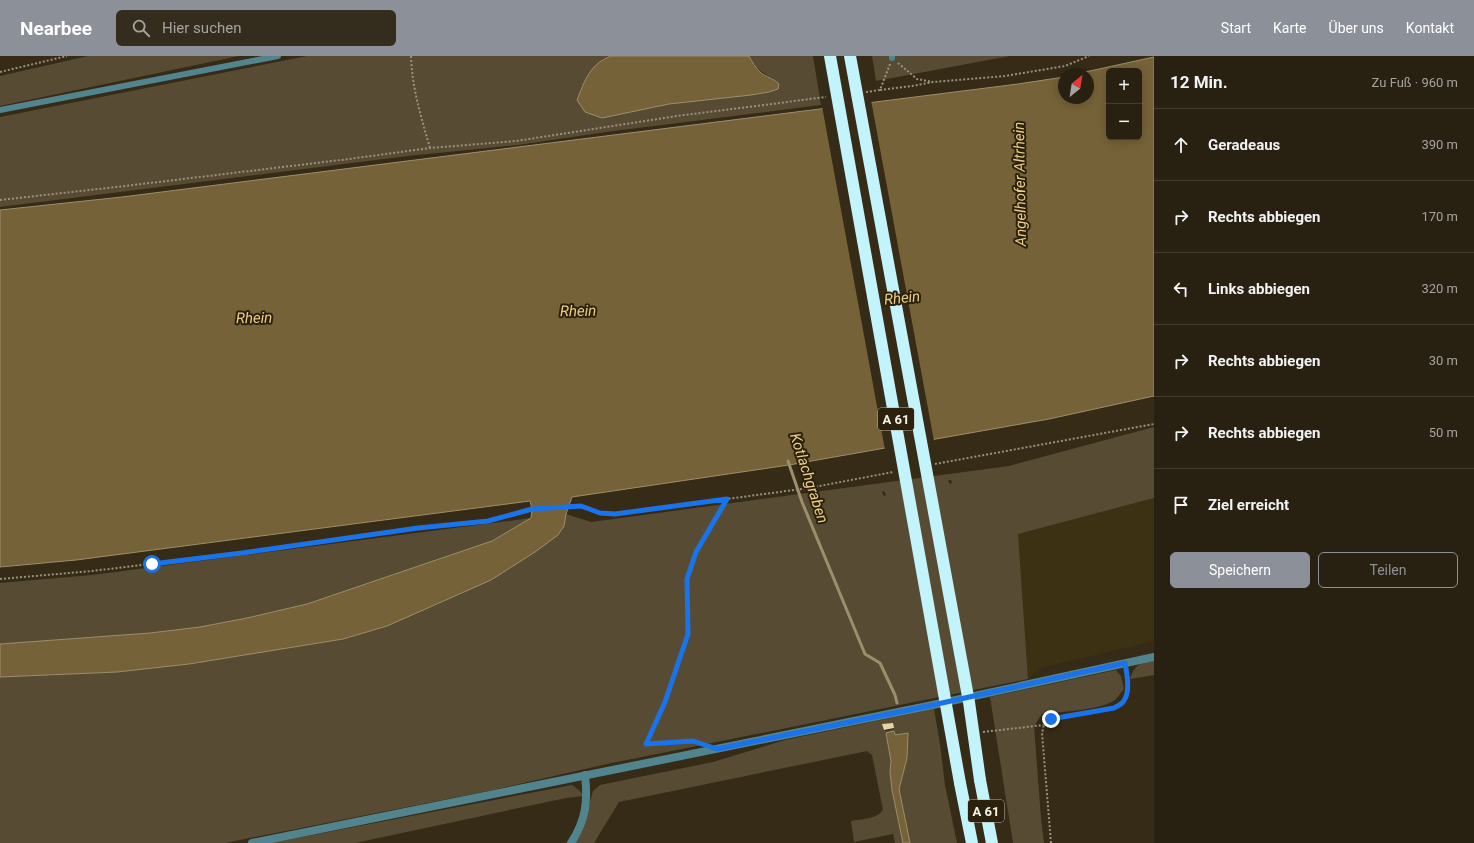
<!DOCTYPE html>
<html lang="de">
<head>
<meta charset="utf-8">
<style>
  :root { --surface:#282010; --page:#342d1e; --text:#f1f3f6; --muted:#a5a39f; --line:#443e30; --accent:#8c9099 }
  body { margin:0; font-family:Roboto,sans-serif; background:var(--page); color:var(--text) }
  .controls { position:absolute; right:12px; top:12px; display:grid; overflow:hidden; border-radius:6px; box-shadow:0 2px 10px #0003 }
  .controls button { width:36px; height:36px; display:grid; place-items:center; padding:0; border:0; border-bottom:1px solid var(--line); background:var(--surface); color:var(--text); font:20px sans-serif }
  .compass { position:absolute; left:1058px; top:12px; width:36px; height:36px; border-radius:50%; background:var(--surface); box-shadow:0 2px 10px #0003; rotate:30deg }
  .stop { position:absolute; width:12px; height:12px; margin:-9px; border:3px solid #1a73e8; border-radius:50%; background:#fff }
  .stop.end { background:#1a73e8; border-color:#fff; box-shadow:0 1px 4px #0008 }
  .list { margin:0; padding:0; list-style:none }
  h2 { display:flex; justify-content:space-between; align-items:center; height:52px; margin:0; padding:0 16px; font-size:17px }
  h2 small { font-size:13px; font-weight:400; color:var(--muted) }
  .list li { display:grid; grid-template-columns:26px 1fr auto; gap:12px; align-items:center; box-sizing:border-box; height:72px; padding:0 16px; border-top:1px solid var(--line) }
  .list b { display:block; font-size:15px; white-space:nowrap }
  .list em { font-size:13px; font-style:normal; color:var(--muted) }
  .actions { display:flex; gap:8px; padding:12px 16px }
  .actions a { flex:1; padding:9px 0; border:1px solid var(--accent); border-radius:6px; text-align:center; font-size:14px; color:var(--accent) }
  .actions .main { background:var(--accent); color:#fff }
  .icon { flex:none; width:22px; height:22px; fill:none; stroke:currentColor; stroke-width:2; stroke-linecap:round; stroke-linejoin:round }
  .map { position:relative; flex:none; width:1154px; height:787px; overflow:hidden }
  header { display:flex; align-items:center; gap:24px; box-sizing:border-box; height:56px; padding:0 20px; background:var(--accent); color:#fff }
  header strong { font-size:19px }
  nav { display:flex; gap:22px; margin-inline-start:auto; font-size:14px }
  .search { width:280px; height:36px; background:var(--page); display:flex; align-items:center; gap:10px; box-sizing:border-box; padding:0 14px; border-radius:6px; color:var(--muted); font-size:15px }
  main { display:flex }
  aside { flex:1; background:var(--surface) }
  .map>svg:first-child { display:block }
  .built { fill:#3d3114 }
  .green { fill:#574c33 }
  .water { fill:#756238; stroke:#9d8e6c; fill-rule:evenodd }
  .pier { fill:#352b16 }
  .shadow { fill:#0007 }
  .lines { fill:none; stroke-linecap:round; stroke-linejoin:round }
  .stream { stroke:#9d8e6c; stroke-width:3 }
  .building { fill:#e7d3a5 }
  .path { stroke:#999180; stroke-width:2; stroke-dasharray:2 2; stroke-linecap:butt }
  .service { stroke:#52848d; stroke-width:6 }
  .minor { stroke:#52848d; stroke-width:8 }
  .tertiary { stroke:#52848d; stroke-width:8 }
  .motorway { stroke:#c3f3fb; stroke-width:12 }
  .motorway-bridge { stroke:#c3f3fb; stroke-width:12 }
  .route { stroke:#1a73e8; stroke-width:5 }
  .labels { text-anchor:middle; stroke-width:4; stroke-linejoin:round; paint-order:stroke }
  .shield { fill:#2b210c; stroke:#bbb4a4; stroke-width:1 }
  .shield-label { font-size:13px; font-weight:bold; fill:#f9f3e5 }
  .water-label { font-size:15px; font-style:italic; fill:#ebcd87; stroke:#2b210c }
</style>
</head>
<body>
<header>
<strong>Nearbee</strong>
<div class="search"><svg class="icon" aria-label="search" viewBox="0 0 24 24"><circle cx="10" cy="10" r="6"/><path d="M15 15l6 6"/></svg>Hier suchen</div>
<nav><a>Start</a><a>Karte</a><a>Über uns</a><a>Kontakt</a></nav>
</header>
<main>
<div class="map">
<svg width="1154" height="787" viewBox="0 0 1154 787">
  <rect width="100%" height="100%" fill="#352b16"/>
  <!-- built -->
  <path class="built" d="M1154,442V585L1040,612L1028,623L1018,478Z"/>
  <!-- green -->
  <g class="green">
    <path d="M88,0H239L0,50V20Z"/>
    <path d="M307,0H611L602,3L669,48L769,36L773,22C761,17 755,11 749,0H813L821,49L606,76L518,89L408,100L0,151V61Z"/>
    <path d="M872,0H1010L876,25Z"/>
    <path d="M1154,371V442L1018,478L1028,623L782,673L607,708L493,734L225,787H0V621L117,616L189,608L343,583L387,570L421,554L564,470L566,458L591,466L1009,410Z"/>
    <path d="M531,462L492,485L307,548L247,562L200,571L150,577L0,588V527L92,519Z"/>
    <path d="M1154,603V619L1130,623C1134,610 1140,606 1154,603Z"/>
    <path d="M1116,614L1121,620L1124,633C1121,636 1119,640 1116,643C1104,654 1059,656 1042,658L1034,670L1041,762L1044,787H1013L990,641Z"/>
    <path d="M934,653L940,688L945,729L957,787H895L893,778L854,786L851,765C861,763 877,763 883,754L872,699L867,695L619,746L594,787H574L584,766L593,735L600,729L713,706L785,684Z"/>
    <path d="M572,729L579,734L584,740L566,742L355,787H271Z"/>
  </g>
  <!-- water -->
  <g class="water">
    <path d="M611,0H749C752,6 756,12 761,17C767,21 773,22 779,28L778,33L769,36L751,39L669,48L602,62L585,56L577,44C585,24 590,8 611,0Z"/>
    <path d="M1154,1V340L1049,363L789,409L572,441L566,458L564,470L558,479L535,496L491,524L387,570L343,583L189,608L117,616L0,621V588L150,577L200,571L247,562L307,548L492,485L531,462L532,453L530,445L76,504L0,511V154L122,141L1018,28L1064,21V42H1088V18H1076ZM1109,15H1139V81H1109Z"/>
    <path d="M894,675L895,679L908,677L907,702L899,733L910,787H903L892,734L890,716L891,705L886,677Z"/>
  </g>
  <!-- pier -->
  <path class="pier" d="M871,44L934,385L885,394L822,50Z"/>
  <!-- shadow -->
  <g class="shadow">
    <path d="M948,424H951L952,427L950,428Z"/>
    <path d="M884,435L886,439L884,440L882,436Z"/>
    <path d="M892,668L894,673L886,675L884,674Z"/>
  </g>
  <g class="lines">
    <!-- stream -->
    <path class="stream" d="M788,405L802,446L865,598L880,607L895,639L897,647"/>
  </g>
  <!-- building -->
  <path class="building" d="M893,667L894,672L884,674L882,668Z"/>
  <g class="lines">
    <!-- path -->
    <g class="path">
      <path d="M411,0C412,32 421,61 430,92"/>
      <path d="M898,7L917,23L933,26"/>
      <path d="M0,16L67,0"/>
      <path d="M880,34L912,30L933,26L1005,20L1065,10L1089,0"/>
      <path d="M866,36L880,34L890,8"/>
      <path d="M0,144L125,130L349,103L430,92L516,85L677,60L826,41"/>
      <path d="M935,408L1154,368"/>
      <path d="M0,523L92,515L242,497L418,472L488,465L532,453L581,450L600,457L615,458L809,432L893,416"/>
      <path d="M983,676L1044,669"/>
      <path d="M698,687L693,685L646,688L665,646L688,578L687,523L696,496L727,443"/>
      <path d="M1051,787L1042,677L1044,669L1051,663L1114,652L1123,647L1127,636L1126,615"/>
    </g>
    <!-- service -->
    <g class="service">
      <path d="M892,0V2"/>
      <path d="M0,54L278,0"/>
    </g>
    <!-- minor -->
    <path class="minor" d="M571,787C586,764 588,745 585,719"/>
    <!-- tertiary -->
    <path class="tertiary" d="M252,787L928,650L1154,601"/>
    <!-- motorway -->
    <g class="motorway">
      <path d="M980,724L992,787"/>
      <path d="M960,727L972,787"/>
    </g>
    <!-- motorway-bridge -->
    <g class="motorway-bridge">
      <path d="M830,0L960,727"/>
      <path d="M850,0L969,646L980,724"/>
    </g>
  </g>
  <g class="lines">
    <!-- route -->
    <path class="route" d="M152,508L242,497L418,472L488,465L532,453L581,450L600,457L615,458L727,443L696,496L687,523L688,578L665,646L646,688L693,685L717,693L928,650L1125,607C1127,619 1131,636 1123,646C1121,649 1117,650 1114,652L1051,663"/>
  </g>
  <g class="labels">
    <!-- shield labels -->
    <g class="shield">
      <rect x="878" y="352" width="36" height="22" rx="3"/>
      <rect x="968" y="744" width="36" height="22" rx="3"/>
    </g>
    <g class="shield-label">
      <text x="896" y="368">A 61</text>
      <text x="986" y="760">A 61</text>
    </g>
    <!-- water labels -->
    <g class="water-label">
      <text transform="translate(1020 128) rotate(-91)" y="5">Angelhofer Altrhein</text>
      <text transform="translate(902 242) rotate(-6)" y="5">Rhein</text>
      <text transform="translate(578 255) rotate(-1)" y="5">Rhein</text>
      <text transform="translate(254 262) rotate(-1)" y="5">Rhein</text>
      <text transform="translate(809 422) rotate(72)" y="5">Kotlachgraben</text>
    </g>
  </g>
</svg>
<div class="controls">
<button>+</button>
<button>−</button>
</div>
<svg class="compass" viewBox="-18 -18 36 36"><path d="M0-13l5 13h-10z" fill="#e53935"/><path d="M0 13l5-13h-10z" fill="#a5a39f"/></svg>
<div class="stop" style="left:152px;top:508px"></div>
<div class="stop end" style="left:1051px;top:663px"></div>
</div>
<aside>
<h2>12 Min.<small>Zu Fuß · 960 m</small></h2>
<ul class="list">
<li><svg class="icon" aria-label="ahead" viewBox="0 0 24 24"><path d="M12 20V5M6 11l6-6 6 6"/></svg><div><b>Geradeaus</b></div><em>390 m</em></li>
<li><svg class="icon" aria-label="right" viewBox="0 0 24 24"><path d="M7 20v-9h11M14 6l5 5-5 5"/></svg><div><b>Rechts abbiegen</b></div><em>170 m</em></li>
<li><svg class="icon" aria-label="left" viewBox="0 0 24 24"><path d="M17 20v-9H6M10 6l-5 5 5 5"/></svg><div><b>Links abbiegen</b></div><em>320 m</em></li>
<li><svg class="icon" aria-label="right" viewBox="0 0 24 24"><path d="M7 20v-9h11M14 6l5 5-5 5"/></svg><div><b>Rechts abbiegen</b></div><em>30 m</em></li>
<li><svg class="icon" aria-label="right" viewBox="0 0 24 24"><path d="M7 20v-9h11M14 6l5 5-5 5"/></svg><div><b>Rechts abbiegen</b></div><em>50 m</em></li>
<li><svg class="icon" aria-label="arrive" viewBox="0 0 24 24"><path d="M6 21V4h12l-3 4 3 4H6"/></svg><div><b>Ziel erreicht</b></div></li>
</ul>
<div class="actions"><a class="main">Speichern</a><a>Teilen</a></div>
</aside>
</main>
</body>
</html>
